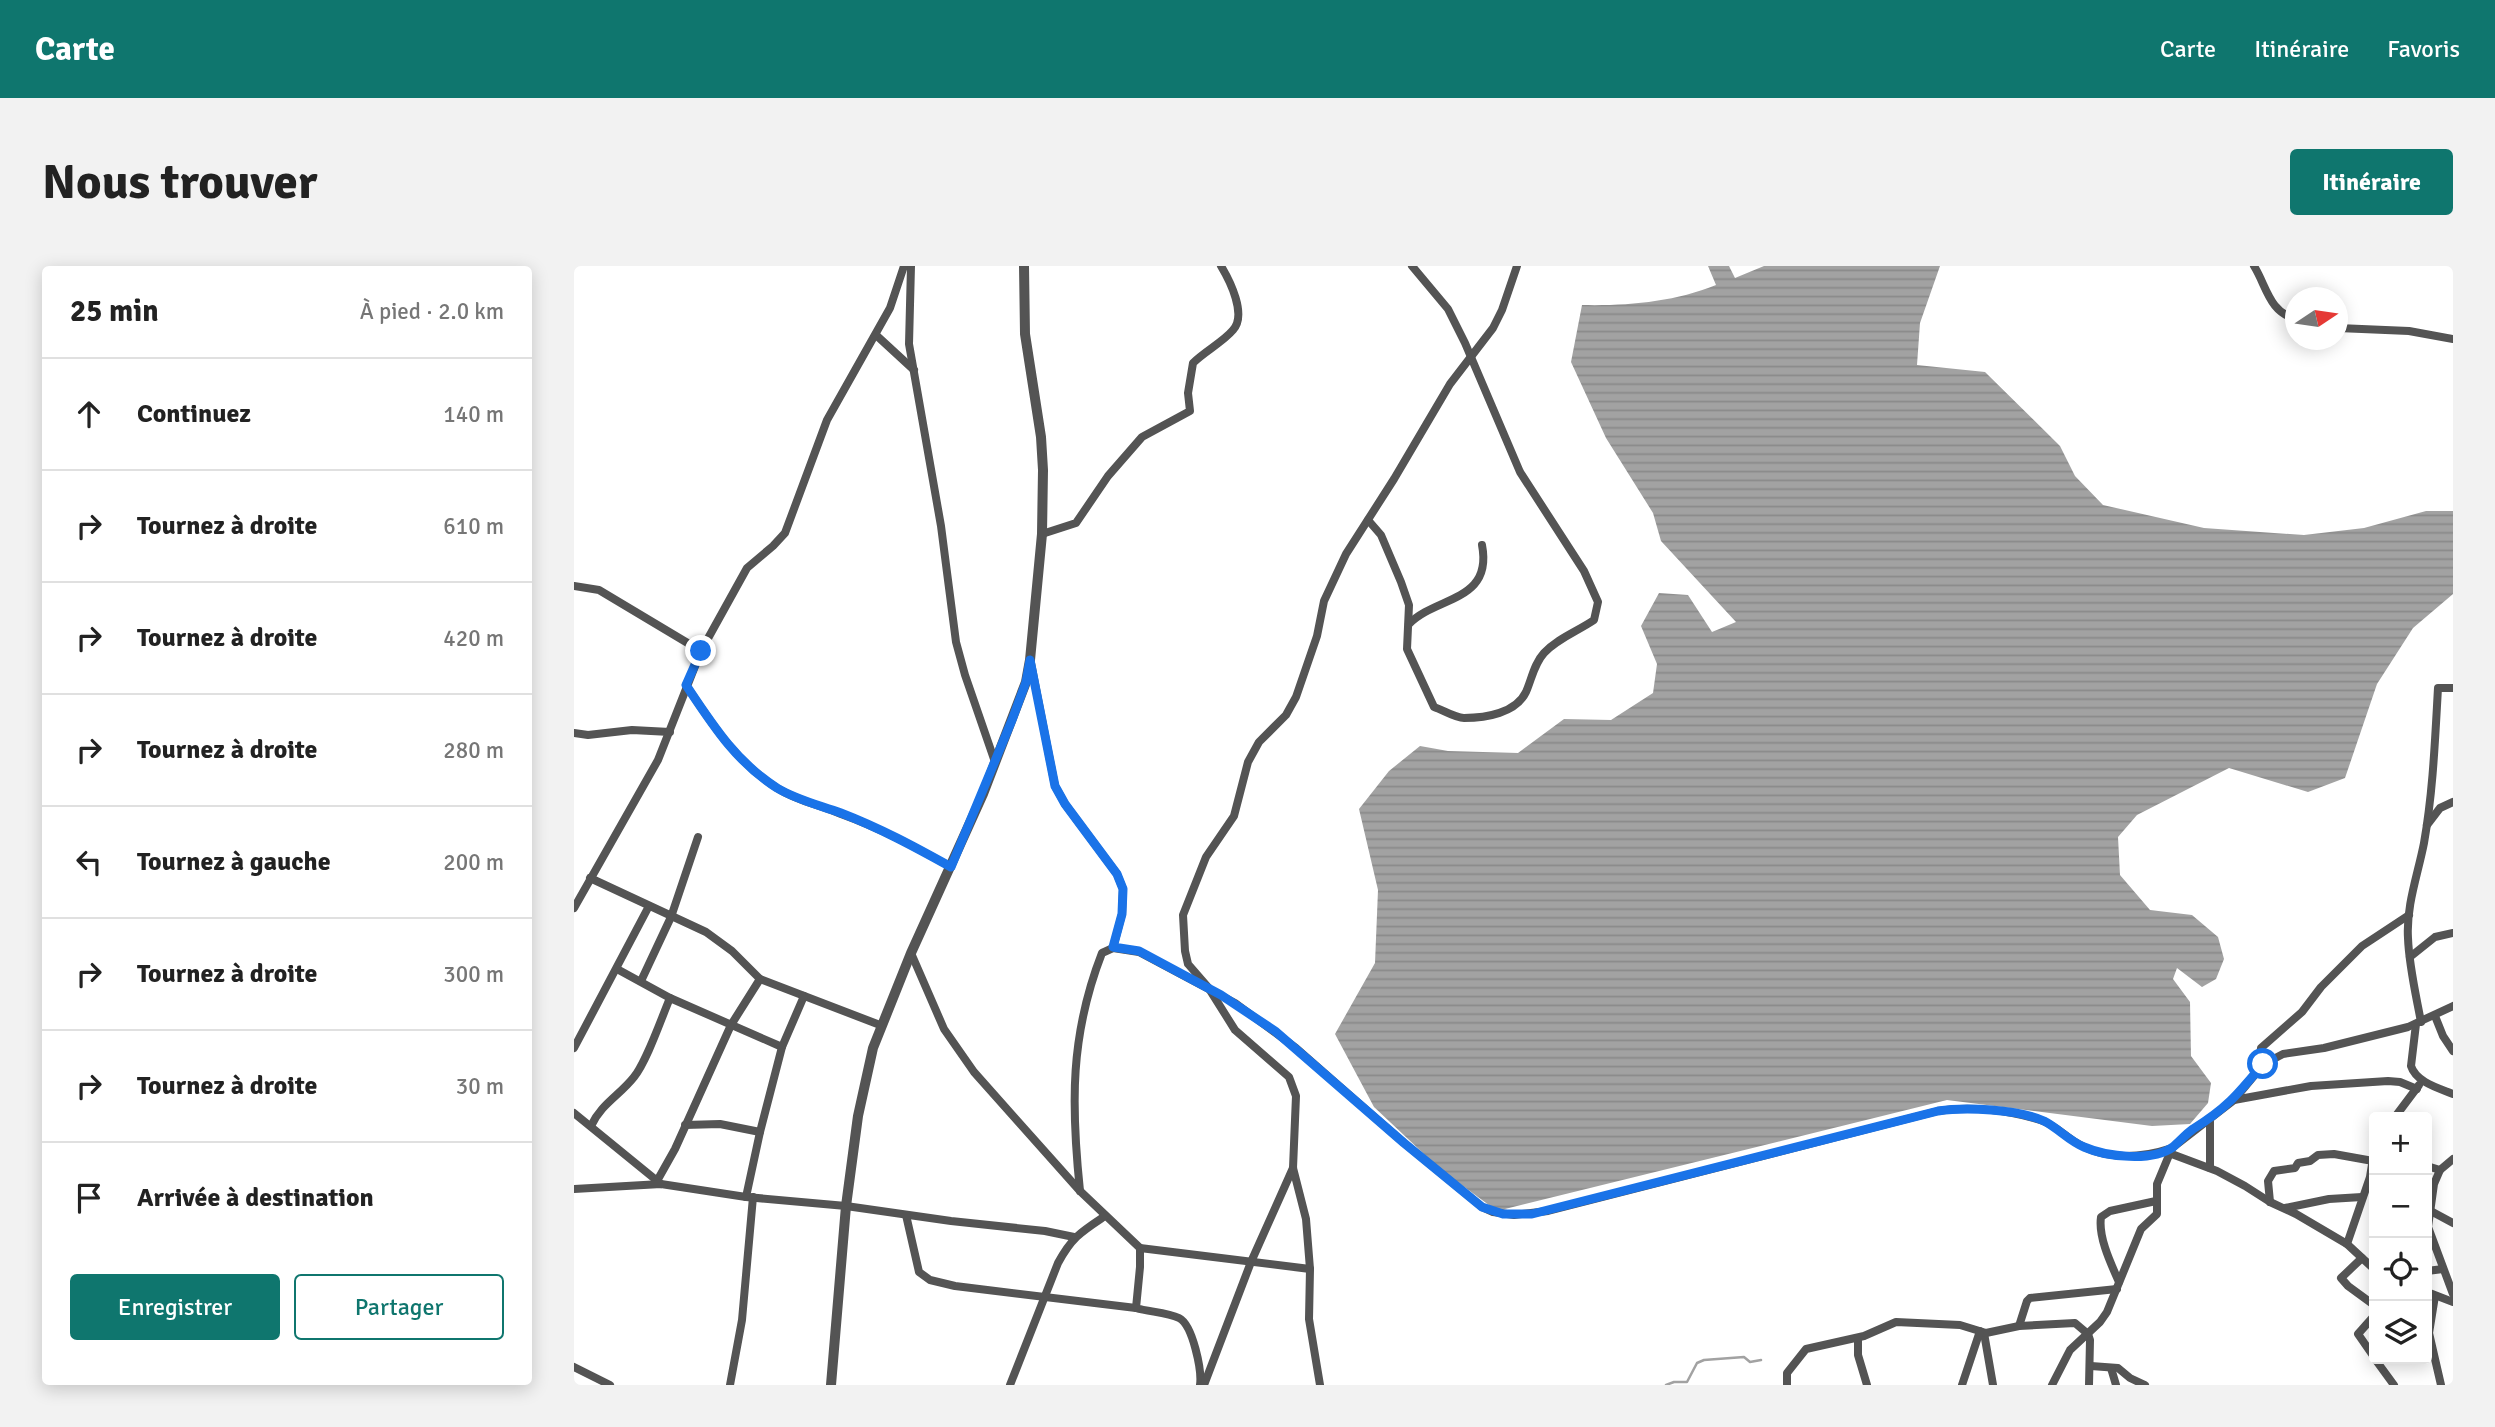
<!DOCTYPE html>
<html lang="fr">
<head>
<meta charset="utf-8">
<style>
  :root { --surface:#fff; --page:#f2f2f2; --text:#222; --muted:#767676; --line:#e0e0e0; --accent:#0f766e }
  body { margin:0; font-family:Signika,sans-serif; background:var(--page); color:var(--text) }
  .controls { position:absolute; right:21px; bottom:21px; display:grid; overflow:hidden; border-radius:7px; box-shadow:0 4px 18px #0003 }
  .controls button { width:63px; height:63px; display:grid; place-items:center; padding:0; border:0; border-bottom:2px solid var(--line); background:var(--surface); color:var(--text); font:35px sans-serif }
  .compass { position:absolute; left:1711px; top:21px; width:63px; height:63px; border-radius:50%; background:var(--surface); box-shadow:0 4px 18px #0003; rotate:77deg }
  .stop { position:absolute; width:21px; height:21px; margin:-16px; border:5px solid #1a73e8; border-radius:50%; background:#fff }
  .stop.end { background:#1a73e8; border-color:#fff; box-shadow:0 2px 7px #0008 }
  .list { margin:0; padding:0; list-style:none }
  h2 { display:flex; justify-content:space-between; align-items:center; height:91px; margin:0; padding:0 28px; font-size:30px }
  h2 small { font-size:23px; font-weight:400; color:var(--muted) }
  .list li { display:grid; grid-template-columns:46px 1fr auto; gap:21px; align-items:center; box-sizing:border-box; height:112px; padding:0 28px; border-top:2px solid var(--line) }
  .list b { display:block; font-size:26px; white-space:nowrap }
  .list em { font-size:23px; font-style:normal; color:var(--muted) }
  .actions { display:flex; gap:14px; padding:21px 28px }
  .actions a { flex:1; padding:16px 0; border:2px solid var(--accent); border-radius:7px; text-align:center; font-size:24px; color:var(--accent) }
  .actions .main { background:var(--accent); color:#fff }
  .icon { flex:none; width:38px; height:38px; fill:none; stroke:currentColor; stroke-width:2; stroke-linecap:round; stroke-linejoin:round }
  .map { position:relative; flex:none; width:1879px; height:1119px; overflow:hidden; border-radius:7px }
  header { display:flex; align-items:center; gap:42px; box-sizing:border-box; height:98px; padding:0 35px; background:var(--accent); color:#fff }
  header strong { font-size:33px }
  nav { display:flex; gap:38px; margin-inline-start:auto; font-size:24px }
  .intro { display:flex; align-items:center; justify-content:space-between; box-sizing:border-box; height:168px; padding:0 42px }
  h1 { margin:0; font-size:49px }
  .button { padding:18px 32px; border-radius:7px; background:var(--accent); color:#fff; font-size:24px; font-weight:700 }
  main { display:flex; gap:42px; padding:0 42px }
  aside { flex:1; background:var(--surface); border-radius:7px; box-shadow:0 4px 18px #0003 }
  .map>svg:first-child { display:block }
  .water { fill:url(#water-rules) }
  .lines { fill:none; stroke-linecap:round; stroke-linejoin:round }
  .stream { stroke:#a2a2a2; stroke-width:2.5 }
  .minor { stroke:#545454; stroke-width:8 }
  .tertiary { stroke:#545454; stroke-width:10 }
  .route { stroke:#1a73e8; stroke-width:9 }
</style>
</head>
<body>
<header>
<strong>Carte</strong>
<nav><a>Carte</a><a>Itinéraire</a><a>Favoris</a></nav>
</header>
<div class="intro"><h1>Nous trouver</h1><a class="button">Itinéraire</a></div>
<main>
<aside>
<h2>25 min<small>À pied · 2.0 km</small></h2>
<ul class="list">
<li><svg class="icon" aria-label="ahead" viewBox="0 0 24 24"><path d="M12 20V5M6 11l6-6 6 6"/></svg><div><b>Continuez</b></div><em>140 m</em></li>
<li><svg class="icon" aria-label="right" viewBox="0 0 24 24"><path d="M7 20v-9h11M14 6l5 5-5 5"/></svg><div><b>Tournez à droite</b></div><em>610 m</em></li>
<li><svg class="icon" aria-label="right" viewBox="0 0 24 24"><path d="M7 20v-9h11M14 6l5 5-5 5"/></svg><div><b>Tournez à droite</b></div><em>420 m</em></li>
<li><svg class="icon" aria-label="right" viewBox="0 0 24 24"><path d="M7 20v-9h11M14 6l5 5-5 5"/></svg><div><b>Tournez à droite</b></div><em>280 m</em></li>
<li><svg class="icon" aria-label="left" viewBox="0 0 24 24"><path d="M17 20v-9H6M10 6l-5 5 5 5"/></svg><div><b>Tournez à gauche</b></div><em>200 m</em></li>
<li><svg class="icon" aria-label="right" viewBox="0 0 24 24"><path d="M7 20v-9h11M14 6l5 5-5 5"/></svg><div><b>Tournez à droite</b></div><em>300 m</em></li>
<li><svg class="icon" aria-label="right" viewBox="0 0 24 24"><path d="M7 20v-9h11M14 6l5 5-5 5"/></svg><div><b>Tournez à droite</b></div><em>30 m</em></li>
<li><svg class="icon" aria-label="arrive" viewBox="0 0 24 24"><path d="M6 21V4h12l-3 4 3 4H6"/></svg><div><b>Arrivée à destination</b></div></li>
</ul>
<div class="actions"><a class="main">Enregistrer</a><a>Partager</a></div>
</aside>
<div class="map">
<svg width="1879" height="1119" viewBox="0 0 1879 1119">
  <defs>
    <pattern id="water-rules" width="6" height="5" patternUnits="userSpaceOnUse" patternTransform="scale(1.75)"><rect width="6" height="5" fill="#a2a2a2"/><path d="M0 2.5h6" fill="none" stroke="#8a8a8a"/></pattern>
  </defs>
  <rect width="100%" height="100%" fill="#fff"/>
  <!-- water -->
  <path class="water" d="M1134,0H1155L1161,12L1190,0H1366L1346,57L1343,99L1411,106L1486,180L1501,210L1529,239L1630,262L1730,269L1790,262L1852,245H1879V328L1839,362L1803,418L1771,512L1734,526L1655,502L1563,549L1544,571L1546,609L1576,644L1618,649L1644,671L1650,693L1642,713L1628,721L1603,702L1599,713L1616,736L1617,790L1637,817L1634,837L1616,858L1578,860L1373,834L923,945L866,903L800,841L761,768L801,697L804,624L785,543L815,505L846,480L874,485L944,487L990,453L1037,454L1079,427L1083,398L1067,360L1085,327L1114,329L1138,366L1162,356L1087,275L1079,247L1032,172L997,96L1008,39C1053,40 1100,36 1142,19Z"/>
  <g class="lines">
    <!-- stream -->
    <path class="stream" d="M1092,1119L1100,1116H1113L1123,1097L1130,1094L1170,1091L1176,1096L1187,1094"/>
    <!-- minor -->
    <g class="minor">
      <path d="M337,0L335,78L367,260L382,376L391,409L421,496"/>
      <path d="M1680,0C1693,21 1695,46 1722,53"/>
      <path d="M1764,62L1835,65L1879,73"/>
      <path d="M302,69L340,104"/>
      <path d="M794,254L807,269L827,316L835,339L833,383L860,441C869,444 881,452 890,452C912,452 942,447 952,426C958,412 960,398 970,387C984,372 1004,365 1020,354L1024,336L1010,305L946,206L891,77L874,43L838,0"/>
      <path d="M468,268L502,257L534,210L568,171L616,145L614,127L619,97C631,85 649,76 659,64C673,49 656,15 647,0"/>
      <path d="M0,320L25,324L127,385"/>
      <path d="M835,358C862,330 919,336 908,279"/>
      <path d="M457,397L481,520L491,538L543,608L549,623L548,648L539,682"/>
      <path d="M112,419C138,458 162,496 203,522C223,535 246,539 267,548C306,562 341,581 377,601"/>
      <path d="M0,467L14,469L58,464L96,466"/>
      <path d="M1853,559L1866,542L1879,536"/>
      <path d="M16,612L132,666L158,685L186,713L306,759"/>
      <path d="M0,642L84,494L127,385L173,302L199,280L211,267L253,154L316,42L330,0"/>
      <path d="M337,687L370,763L400,806L506,925L566,982V1001L562,1042C575,1046 593,1046 605,1052C619,1059 628,1105 626,1119"/>
      <path d="M1836,691L1861,671L1879,667"/>
      <path d="M43,703L96,732L208,781"/>
      <path d="M67,715L97,651L124,571"/>
      <path d="M1861,750L1869,770L1879,785"/>
      <path d="M1847,756C1842,729 1835,700 1834,672C1832,640 1844,608 1850,577C1859,526 1861,474 1864,422H1879"/>
      <path d="M1842,758L1837,800C1842,816 1864,822 1879,828"/>
      <path d="M0,782L75,640"/>
      <path d="M1684,804L1687,782L1728,746L1747,721L1788,680L1835,649"/>
      <path d="M1660,834L1737,820L1814,815L1826,816L1843,823"/>
      <path d="M0,847L87,918"/>
      <path d="M1821,851L1845,819"/>
      <path d="M111,859L146,858L186,866"/>
      <path d="M17,860C27,838 46,829 60,811C73,795 87,753 96,732"/>
      <path d="M1595,887L1643,905L1671,920L1696,936L1722,948L1773,978L1800,1003"/>
      <path d="M1853,900L1866,904L1879,893"/>
      <path d="M1636,902V855"/>
      <path d="M1866,904L1860,918L1854,961L1879,1028"/>
      <path d="M83,915L101,883L157,759L186,713"/>
      <path d="M0,923L87,918L172,931L272,940L377,955L471,965L500,971"/>
      <path d="M506,925C497,839 496,769 528,687L539,682L565,686L661,737L722,782L830,877L908,941L919,946L940,949L974,945L1364,845C1396,840 1434,844 1466,854C1480,858 1491,870 1503,877C1531,895 1568,892 1598,882"/>
      <path d="M172,931L186,866L208,781L230,730"/>
      <path d="M1696,936L1694,915L1700,905L1721,902L1724,897L1736,895L1744,889L1760,888L1799,895"/>
      <path d="M1711,942L1755,933L1788,931"/>
      <path d="M1853,943L1879,957"/>
      <path d="M332,949L345,1006L356,1014L381,1020L562,1042"/>
      <path d="M1773,978L1796,911L1800,886"/>
      <path d="M566,982L736,1003"/>
      <path d="M1788,992L1767,1012L1774,1020L1800,1039"/>
      <path d="M1853,1005L1869,1003"/>
      <path d="M1545,1016C1537,998 1524,971 1527,951L1536,945L1582,935"/>
      <path d="M1853,1026L1879,1036"/>
      <path d="M1861,1030L1855,1067L1867,1119"/>
      <path d="M1800,1050L1784,1068L1800,1091"/>
      <path d="M1445,1060L1453,1035L1456,1032L1543,1023"/>
      <path d="M1410,1067L1419,1119"/>
      <path d="M1284,1072V1089L1293,1119"/>
      <path d="M1801,1093L1820,1119"/>
      <path d="M1517,1100L1544,1102L1556,1112L1571,1119"/>
      <path d="M0,1101L36,1119"/>
      <path d="M1537,1102L1542,1119"/>
      <path d="M156,1119L168,1054L179,931"/>
      <path d="M436,1119L484,997C498,971 507,966 531,950"/>
      <path d="M630,1119L677,996L719,902"/>
      <path d="M746,1119L735,1053L736,1003L732,953L719,902L722,830L715,811L661,764L634,721L614,698L611,685L609,649L632,591L660,550L674,496L685,476L712,449L722,431L743,370L750,335L772,288L820,213L876,118L919,62L928,44L943,0"/>
      <path d="M1213,1119V1107L1232,1083L1290,1070L1322,1056L1386,1059L1412,1067L1445,1060L1501,1057L1514,1068L1516,1074L1515,1119"/>
      <path d="M1388,1119L1406,1065"/>
      <path d="M1478,1119L1496,1084L1526,1056L1533,1046L1567,963L1583,948V918L1598,882L1660,834L1690,798L1709,788L1750,782L1834,761L1879,740"/>
    </g>
    <!-- tertiary -->
    <path class="tertiary" d="M257,1119L272,940L284,850L299,782L337,687L409,528L452,416L456,394L468,268L469,204L467,171L451,68L450,0"/>
  </g>
  <g class="lines">
    <!-- route -->
    <path class="route" d="M127,385L112,419C138,458 162,496 203,522C223,534 245,539 267,547C306,562 341,581 377,601L438,454L452,416L456,394L481,520L491,538L543,608L549,623L548,648L539,681L565,685L647,729L701,765L830,877L908,941L929,948H958L1364,845C1391,841 1444,843 1470,855C1484,862 1495,875 1510,881C1533,891 1578,896 1599,881C1606,875 1612,868 1619,863C1653,842 1664,828 1689,798"/>
  </g>
</svg>
<div class="controls">
<button>+</button>
<button>−</button>
<button><svg class="icon" aria-label="locate" viewBox="0 0 24 24"><circle cx="12" cy="12" r="6"/><path d="M12 2v4M12 18v4M2 12h4M18 12h4"/></svg></button>
<button><svg class="icon" aria-label="layers" viewBox="0 0 24 24"><path d="M12 4l9 5-9 5-9-5zM3 14l9 5 9-5"/></svg></button>
</div>
<svg class="compass" viewBox="-18 -18 36 36"><path d="M0-13l5 13h-10z" fill="#e53935"/><path d="M0 13l5-13h-10z" fill="#767676"/></svg>
<div class="stop" style="left:1689px;top:798px"></div>
<div class="stop end" style="left:127px;top:385px"></div>
</div>
</main>
</body>
</html>
